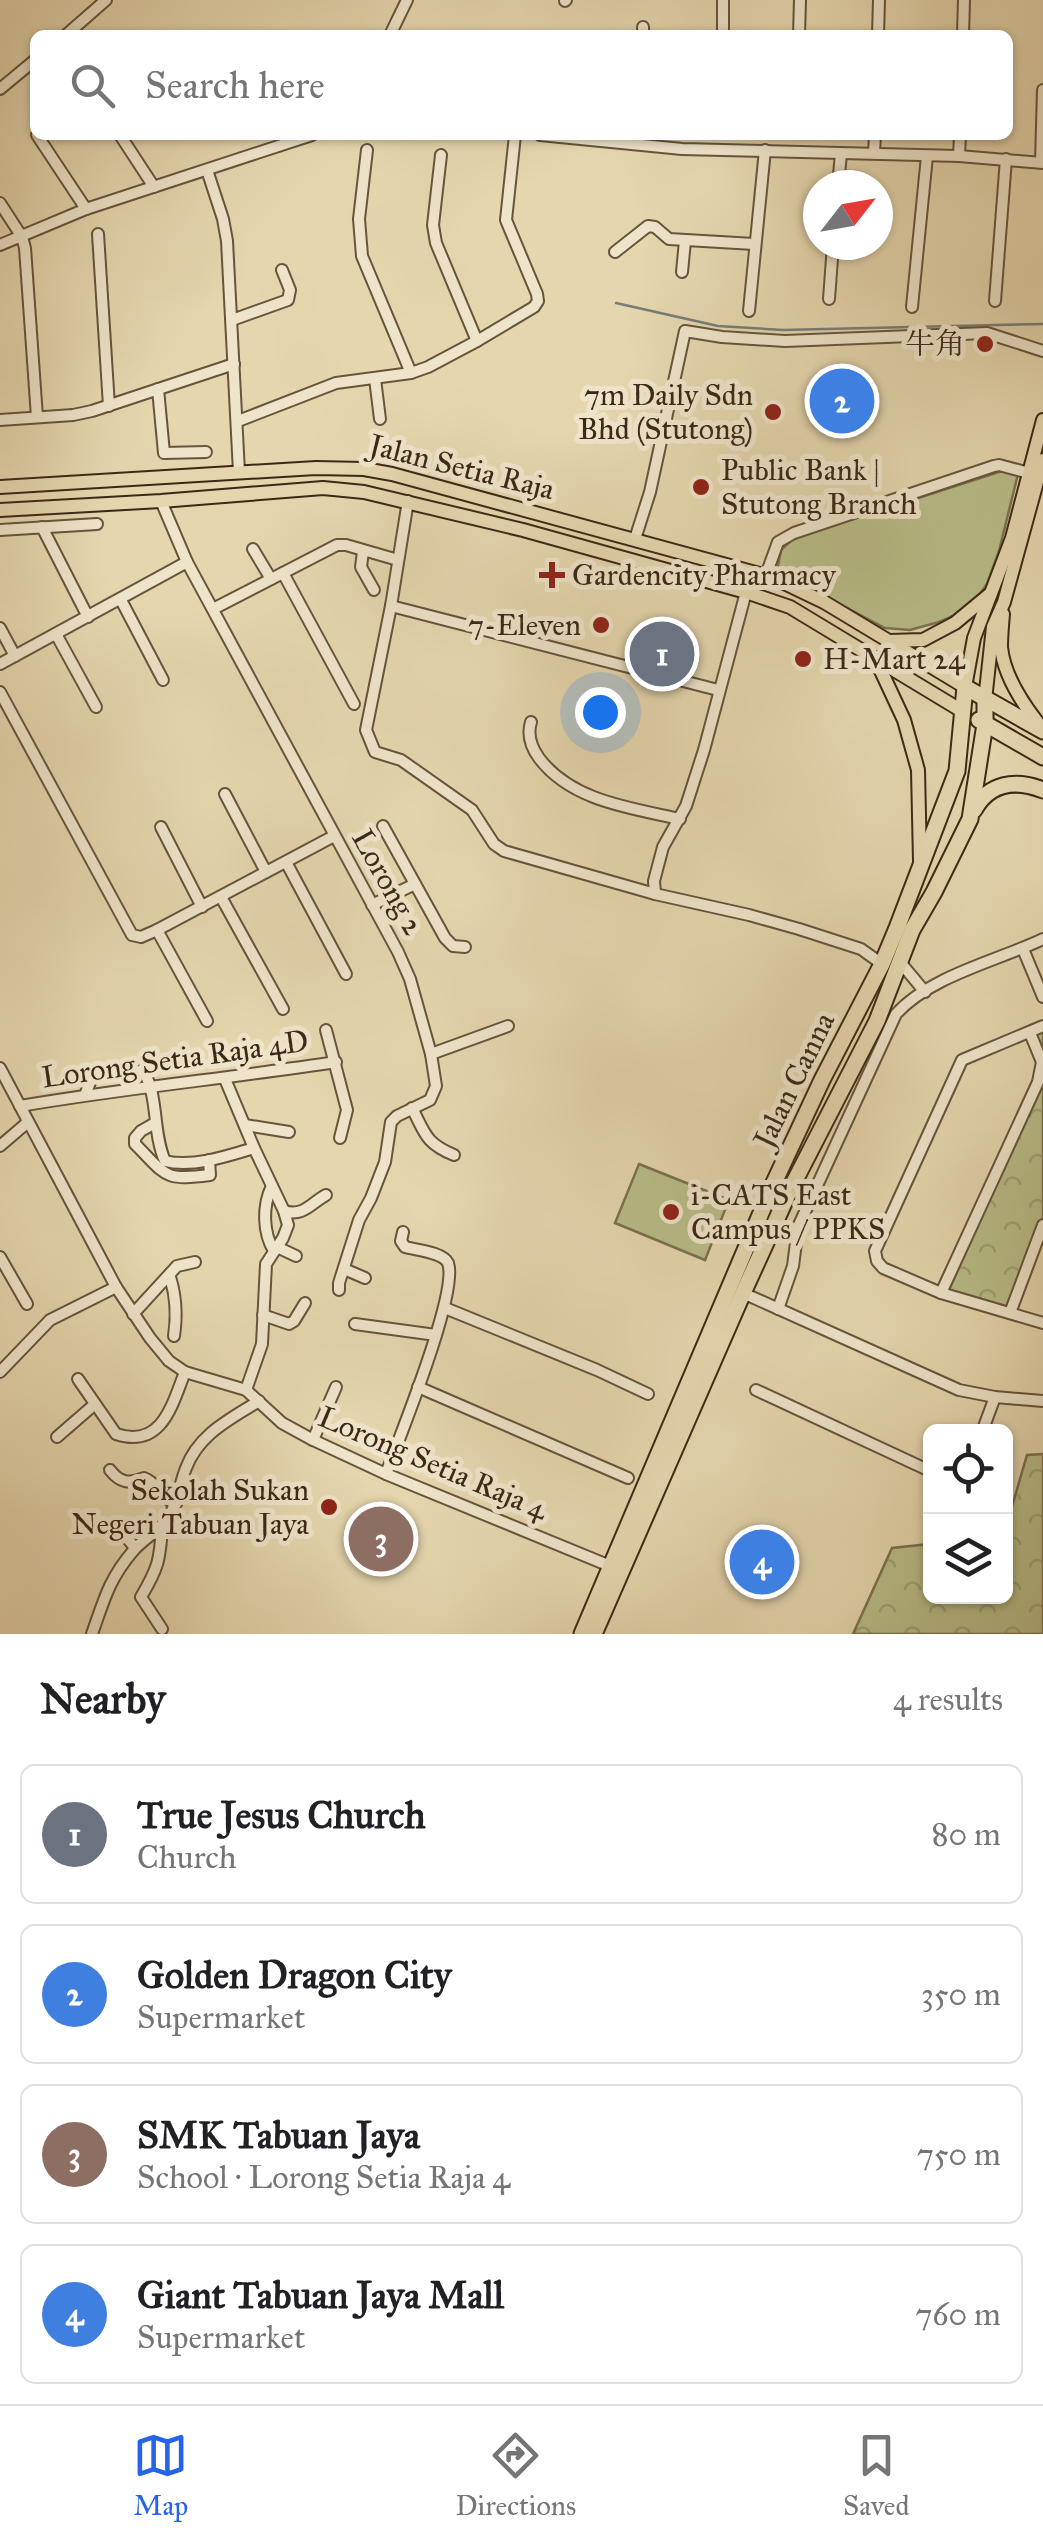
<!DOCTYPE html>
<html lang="en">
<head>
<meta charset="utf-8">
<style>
  :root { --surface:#fff; --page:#f2f2f2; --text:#202124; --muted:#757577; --line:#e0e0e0; --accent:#2563eb }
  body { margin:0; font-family:"IM FELL Great Primer","Noto Serif SC",serif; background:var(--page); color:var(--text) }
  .controls { position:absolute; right:30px; bottom:30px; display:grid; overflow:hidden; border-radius:15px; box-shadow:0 2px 8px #0004 }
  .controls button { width:90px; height:90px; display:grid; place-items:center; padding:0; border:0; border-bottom:2px solid var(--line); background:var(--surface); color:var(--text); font:50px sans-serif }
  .compass { position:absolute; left:803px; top:170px; width:90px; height:90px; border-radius:50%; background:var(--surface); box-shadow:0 2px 8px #0004; rotate:59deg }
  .you { position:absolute; left:600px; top:712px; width:35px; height:35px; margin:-25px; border:8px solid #fff; border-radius:50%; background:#1a73e8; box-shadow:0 0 0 15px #1a73e833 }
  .badge { display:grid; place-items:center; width:65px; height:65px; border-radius:50%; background:var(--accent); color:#fff; font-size:32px; font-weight:700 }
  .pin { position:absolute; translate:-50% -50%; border:5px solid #fff; box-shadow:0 2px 10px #0006 }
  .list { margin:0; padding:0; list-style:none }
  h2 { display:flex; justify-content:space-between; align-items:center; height:130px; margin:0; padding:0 40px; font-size:42px }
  h2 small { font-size:32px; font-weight:400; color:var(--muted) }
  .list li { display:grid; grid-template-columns:65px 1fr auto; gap:30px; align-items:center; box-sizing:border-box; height:140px; margin:0 20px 20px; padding:0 20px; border:2px solid var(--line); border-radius:15px }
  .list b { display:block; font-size:38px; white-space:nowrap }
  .list p { margin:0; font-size:32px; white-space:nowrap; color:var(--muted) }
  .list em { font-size:32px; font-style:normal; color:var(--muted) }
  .icon { flex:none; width:55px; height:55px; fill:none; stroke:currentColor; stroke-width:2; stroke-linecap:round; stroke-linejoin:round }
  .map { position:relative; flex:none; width:1043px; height:1634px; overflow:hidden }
  .search { position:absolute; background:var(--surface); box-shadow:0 2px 8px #0004; left:30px; right:30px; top:30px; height:110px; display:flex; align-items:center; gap:25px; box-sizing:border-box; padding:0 35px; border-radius:15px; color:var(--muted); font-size:38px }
  .sheet { height:770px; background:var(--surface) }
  nav { display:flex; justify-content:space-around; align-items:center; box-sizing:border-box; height:140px; border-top:2px solid var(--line); background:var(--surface); font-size:28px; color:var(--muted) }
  nav a { display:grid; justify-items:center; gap:5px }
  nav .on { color:var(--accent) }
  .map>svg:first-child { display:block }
  .grass { fill:#b8bd88; stroke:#7a7250; stroke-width:2.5 }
  .forest { fill:url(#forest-crowns); stroke:#7a7250; stroke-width:2.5 }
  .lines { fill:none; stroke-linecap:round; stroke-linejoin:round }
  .stream { stroke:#767d77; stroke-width:2.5 }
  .minor-casing { stroke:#67543d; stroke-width:14 }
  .major-casing { stroke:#3d2817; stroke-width:16 }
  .highway-casing { stroke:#3d2817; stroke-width:19 }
  .minor { stroke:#eee4ca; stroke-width:10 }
  .major { stroke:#e5d6ae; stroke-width:12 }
  .highway { stroke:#e5d6ae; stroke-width:15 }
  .poi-dot { fill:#8f2418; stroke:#eee4ca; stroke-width:4 }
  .labels { text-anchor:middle; stroke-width:10; stroke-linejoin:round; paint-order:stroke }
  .poi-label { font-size:30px; fill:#3d2817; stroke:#eee4ca; text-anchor:end }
  .street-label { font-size:30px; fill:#3d2817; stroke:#eee4ca }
</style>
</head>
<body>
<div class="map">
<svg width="1043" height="1634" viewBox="0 0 1043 1634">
  <defs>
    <pattern id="forest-crowns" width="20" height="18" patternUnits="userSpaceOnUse" patternTransform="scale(2.5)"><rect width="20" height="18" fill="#b8bd88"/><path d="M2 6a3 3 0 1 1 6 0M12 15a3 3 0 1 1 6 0" fill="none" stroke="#9fa275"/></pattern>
  </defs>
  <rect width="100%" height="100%" fill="#e5d6ae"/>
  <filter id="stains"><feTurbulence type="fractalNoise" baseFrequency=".002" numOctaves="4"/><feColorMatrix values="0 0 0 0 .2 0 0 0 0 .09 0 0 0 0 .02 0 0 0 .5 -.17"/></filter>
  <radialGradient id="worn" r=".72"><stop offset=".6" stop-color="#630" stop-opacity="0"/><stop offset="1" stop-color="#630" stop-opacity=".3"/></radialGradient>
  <!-- grass -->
  <g class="grass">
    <path d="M1002,471L1018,474L999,551L987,584L977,598L953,616L939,622L910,630L885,628L777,571L781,550L794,538Z"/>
    <path d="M639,1164L729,1200L705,1260L615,1223Z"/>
  </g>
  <!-- forest -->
  <g class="forest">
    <path d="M1043,1032V1218L1008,1308L948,1292L1039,1082L1035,1036Z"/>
    <path d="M1043,1454V1634H853L892,1548L930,1544V1596H1006V1527L1027,1455Z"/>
  </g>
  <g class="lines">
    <!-- stream -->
    <path class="stream" d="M616,303L718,326L783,330L1043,324"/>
    <!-- minor casing -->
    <g class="minor-casing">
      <g id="minor">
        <path d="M565,1L566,0"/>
        <path d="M643,27V35"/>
        <path d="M66,35L106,0"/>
        <path d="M390,35L407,0"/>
        <path d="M723,35V0"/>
        <path d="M799,35L800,0"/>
        <path d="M878,35L879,0"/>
        <path d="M963,35L964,0"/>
        <path d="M0,89L35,60"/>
        <path d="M37,135L86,209"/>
        <path d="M120,135L154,187"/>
        <path d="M540,135L682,149L959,156L1043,163"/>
        <path d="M367,150L359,219L362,256L411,373"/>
        <path d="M874,153L875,135"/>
        <path d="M441,155L433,225L436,243L477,341"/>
        <path d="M959,156L960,135"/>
        <path d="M1041,162L1043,90"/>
        <path d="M207,170L223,219L227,241L239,472"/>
        <path d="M838,185L841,154"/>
        <path d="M0,203L22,237L25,248L37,417"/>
        <path d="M98,234L109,406"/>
        <path d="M0,245L86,209L312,135"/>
        <path d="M615,252L648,226L655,227L669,239L754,244"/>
        <path d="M682,272L685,241"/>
        <path d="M829,299L833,245"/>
        <path d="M995,301L1006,159"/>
        <path d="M912,307L927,156"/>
        <path d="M749,311L765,150"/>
        <path d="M232,320L288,300L290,290L282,270"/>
        <path d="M375,379L380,419"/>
        <path d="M158,389L164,453L206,452"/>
        <path d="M0,420L73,415L92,411L234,364"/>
        <path d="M238,421L336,383L411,373L428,367L477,341L534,307L538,301L537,294L506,220L515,135"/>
        <path d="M161,501L187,562L398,952L410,979L431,1054L436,1086L430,1100L397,1116L391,1122L385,1162L371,1198L359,1220L339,1283V1290"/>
        <path d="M408,501L391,606L366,730L375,752L401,760L472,810L494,844L504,851L655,894L749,915L799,929L861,949L882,964"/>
        <path d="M42,527L88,617"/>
        <path d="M0,530L97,524"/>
        <path d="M635,539L650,492L685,331L722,337L785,341L987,333L1043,351"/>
        <path d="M253,549L271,579"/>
        <path d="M363,551L361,567L374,590"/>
        <path d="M283,573L354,704"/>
        <path d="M766,575L778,542L794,533L994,466L999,465L1029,473"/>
        <path d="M121,600L163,680"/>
        <path d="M391,606L718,690"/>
        <path d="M213,609L337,545H346L398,560"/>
        <path d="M0,628L15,656"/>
        <path d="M56,634L96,707"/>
        <path d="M0,664L187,562"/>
        <path d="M0,692L132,935L141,937L157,930L334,836"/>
        <path d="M531,722C527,735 531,747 539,758C571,801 631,808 680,819"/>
        <path d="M225,794L266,872"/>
        <path d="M383,826L445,938L453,946L465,947"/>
        <path d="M161,827L202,907"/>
        <path d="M286,862L346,974"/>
        <path d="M655,894L654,881L663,847L686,806L704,750L746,592"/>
        <path d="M221,897L283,1009"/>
        <path d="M372,905L415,884"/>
        <path d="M157,930L207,1021"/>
        <path d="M1023,949L1043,997"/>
        <path d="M900,962L925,992"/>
        <path d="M1043,1026L962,1060L875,1251L877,1261L883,1268L941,1293L1043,1323"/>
        <path d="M326,1030L347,1110L340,1138"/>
        <path d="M431,1054L508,1026"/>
        <path d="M0,1068L116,1287L150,1338L169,1361L185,1372L246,1390L282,1423L313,1440L386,1474L610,1566"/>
        <path d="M225,1079L254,1148L284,1211L288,1225L283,1238L266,1264L262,1344L246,1390"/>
        <path d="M85,1095L93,1075L99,1073L143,1071C159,1095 152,1132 165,1161C192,1168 228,1156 254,1148"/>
        <path d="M20,1106C125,1088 231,1078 336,1062"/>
        <path d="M412,1108C425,1133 425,1143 454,1155"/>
        <path d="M155,1123L141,1131L135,1138V1144C167,1176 163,1181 210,1175L209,1160"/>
        <path d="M245,1125L289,1132"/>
        <path d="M0,1146L28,1122"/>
        <path d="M272,1186C262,1206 263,1233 274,1251"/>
        <path d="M284,1211C304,1217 311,1203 326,1195"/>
        <path d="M277,1247L296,1256"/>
        <path d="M0,1257L27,1304"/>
        <path d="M344,1269L365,1278"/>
        <path d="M170,1277C176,1296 177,1316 174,1336"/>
        <path d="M743,1293L959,1390L995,1397L1043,1401"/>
        <path d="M941,1293L1038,1082L1042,1062L1030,1033"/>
        <path d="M445,1308L597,1370L648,1394"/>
        <path d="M778,1309L793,1266L798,1227L896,1014C930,976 997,961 1043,939"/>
        <path d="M1010,1313L1043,1225"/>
        <path d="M133,1314L177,1266L195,1262"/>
        <path d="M263,1315L289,1324L294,1321L305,1303"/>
        <path d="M355,1324L436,1335"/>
        <path d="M0,1372L50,1320L116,1287"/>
        <path d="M78,1379L116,1434C162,1449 172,1405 185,1372"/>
        <path d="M418,1387L628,1478"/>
        <path d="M756,1390L930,1471"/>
        <path d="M982,1432L995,1397"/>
        <path d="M57,1437L95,1404"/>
        <path d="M313,1440L336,1387"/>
        <path d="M110,1470C120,1483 129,1484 144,1478C158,1483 162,1499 176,1504"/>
        <path d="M386,1474C399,1438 459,1292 448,1263C443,1252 416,1250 405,1247L401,1241L403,1232"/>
        <path d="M110,1531L120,1529L135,1548"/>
        <path d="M162,1629L141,1597C158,1568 160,1561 162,1526"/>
        <path d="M92,1634C104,1600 109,1579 133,1551C143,1539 158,1532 167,1519C178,1504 179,1486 186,1468C199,1434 229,1420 259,1401"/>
      </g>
    </g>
    <!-- major casing -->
    <g class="major-casing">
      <g id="major">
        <path d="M0,487L316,468L364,469L392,474L774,578L824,602L965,687L974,638L1012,538L1043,420"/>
        <path d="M0,510L161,501L323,488L364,492L523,530L746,592L790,607L962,711"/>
        <path d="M1003,614C1002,625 1001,637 1001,647C1004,677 1024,706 1042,728"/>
        <path d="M889,641L923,640L955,623L990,594"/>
        <path d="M876,660L904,720L918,770L920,861"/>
        <path d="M985,700L993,627L1004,602L1043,460"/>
      </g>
    </g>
    <!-- highway casing -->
    <g class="highway-casing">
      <g id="highway">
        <path d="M979,720L1043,757"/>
        <path d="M974,810C989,783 1015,779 1043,790"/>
        <path d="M582,1634L772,1187L822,1080L882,964L897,928L957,771L965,687L1043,731"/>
        <path d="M594,1634L743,1293L789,1192L877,1021L912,930L934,892L970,819L985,724V700"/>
      </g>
    </g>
    <!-- minor -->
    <use href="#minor" class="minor"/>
    <!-- major -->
    <use href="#major" class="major"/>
    <!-- highway -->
    <use href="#highway" class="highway"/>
  </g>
  <!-- markers -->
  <g class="poi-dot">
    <circle cx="985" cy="344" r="10"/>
    <circle cx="773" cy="412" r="10"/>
    <circle cx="701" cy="487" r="10"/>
    <path d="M547 560h10v10h10v10h-10v10h-10v-10h-10v-10h10z"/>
    <circle cx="601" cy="625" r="10"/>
    <circle cx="803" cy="659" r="10"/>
    <circle cx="671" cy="1212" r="10"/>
    <circle cx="329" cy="1507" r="10"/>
  </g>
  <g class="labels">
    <!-- poi labels -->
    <g class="poi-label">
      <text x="965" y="354">牛角</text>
      <text x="753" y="405">7m Daily Sdn<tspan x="753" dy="34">Bhd (Stutong)</tspan></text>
      <text x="721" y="480" text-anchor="start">Public Bank |<tspan x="721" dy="34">Stutong Branch</tspan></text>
      <text x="572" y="585" text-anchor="start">Gardencity Pharmacy</text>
      <text x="581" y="635">7-Eleven</text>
      <text x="823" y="669" text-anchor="start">H-Mart 24</text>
      <text x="691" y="1205" text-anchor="start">i-CATS East<tspan x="691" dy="34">Campus / PPKS</tspan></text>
      <text x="309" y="1500">Sekolah Sukan<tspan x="309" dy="34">Negeri Tabuan Jaya</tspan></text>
    </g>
    <!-- street labels -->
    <g class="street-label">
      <text transform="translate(462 467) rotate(14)" y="10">Jalan Setia Raja</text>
      <text transform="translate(388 882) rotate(61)" y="10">Lorong 2</text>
      <text transform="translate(175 1059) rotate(-8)" y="10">Lorong Setia Raja 4D</text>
      <text transform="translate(794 1080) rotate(-64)" y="10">Jalan Canna</text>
      <text transform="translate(433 1463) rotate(23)" y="10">Lorong Setia Raja 4</text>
    </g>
  </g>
  <rect width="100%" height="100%" filter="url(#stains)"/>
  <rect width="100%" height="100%" fill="url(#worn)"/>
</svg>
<div class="controls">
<button><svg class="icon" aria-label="locate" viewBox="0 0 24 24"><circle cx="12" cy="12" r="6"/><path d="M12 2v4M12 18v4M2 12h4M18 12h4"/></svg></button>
<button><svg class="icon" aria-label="layers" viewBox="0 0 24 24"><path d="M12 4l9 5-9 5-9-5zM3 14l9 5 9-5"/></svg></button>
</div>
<svg class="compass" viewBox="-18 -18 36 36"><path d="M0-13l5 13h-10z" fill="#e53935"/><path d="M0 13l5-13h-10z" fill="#757577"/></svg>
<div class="you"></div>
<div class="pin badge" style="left:662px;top:654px;background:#6b7280">1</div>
<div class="pin badge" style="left:842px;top:401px;background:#3f7fe0">2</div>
<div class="pin badge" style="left:381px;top:1539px;background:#8d6e63">3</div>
<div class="pin badge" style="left:762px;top:1562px;background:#3f7fe0">4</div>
<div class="search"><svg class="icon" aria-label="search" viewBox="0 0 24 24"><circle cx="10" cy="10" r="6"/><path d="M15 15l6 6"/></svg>Search here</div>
</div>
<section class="sheet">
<h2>Nearby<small>4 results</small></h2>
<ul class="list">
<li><span class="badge" style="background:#6b7280">1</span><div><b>True Jesus Church</b><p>Church</p></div><em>80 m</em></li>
<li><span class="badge" style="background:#3f7fe0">2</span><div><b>Golden Dragon City</b><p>Supermarket</p></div><em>350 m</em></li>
<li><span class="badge" style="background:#8d6e63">3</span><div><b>SMK Tabuan Jaya</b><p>School · Lorong Setia Raja 4</p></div><em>750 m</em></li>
<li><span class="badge" style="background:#3f7fe0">4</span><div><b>Giant Tabuan Jaya Mall</b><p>Supermarket</p></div><em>760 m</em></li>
</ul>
</section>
<nav>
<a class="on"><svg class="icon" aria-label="map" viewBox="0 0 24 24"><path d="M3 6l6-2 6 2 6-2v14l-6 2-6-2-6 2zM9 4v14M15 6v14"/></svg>Map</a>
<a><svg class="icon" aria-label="directions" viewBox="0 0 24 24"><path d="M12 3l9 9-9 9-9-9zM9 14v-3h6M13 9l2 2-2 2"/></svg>Directions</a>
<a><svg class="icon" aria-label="saved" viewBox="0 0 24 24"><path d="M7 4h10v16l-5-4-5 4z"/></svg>Saved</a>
</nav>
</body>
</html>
